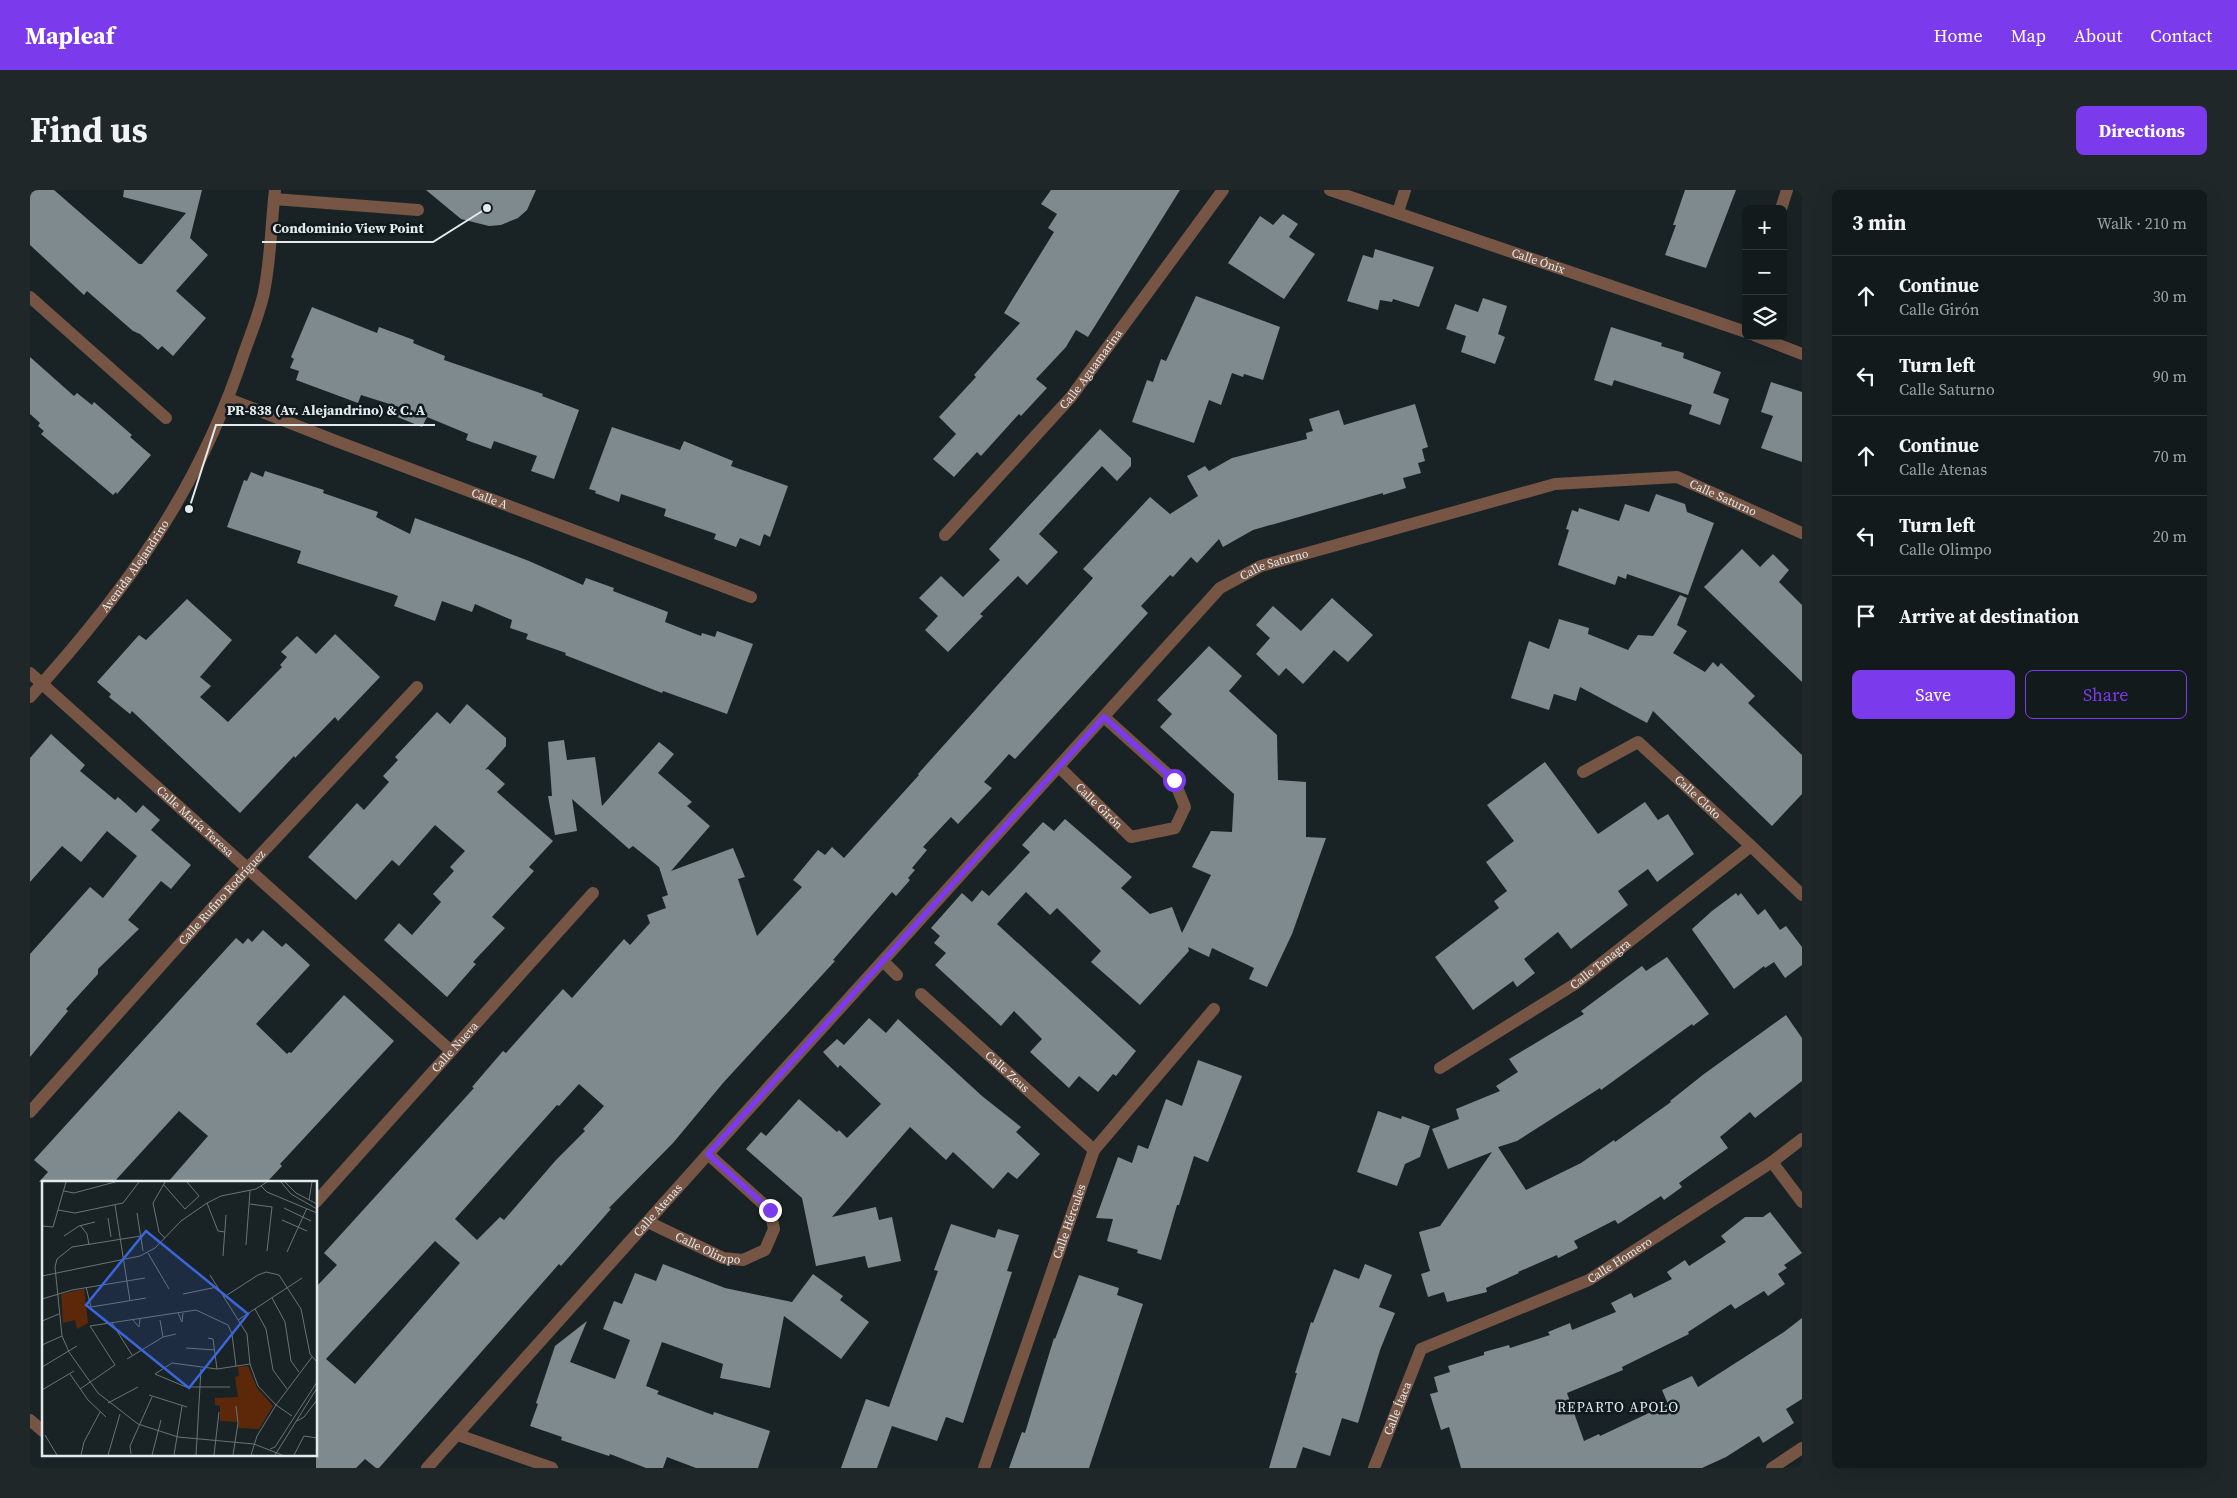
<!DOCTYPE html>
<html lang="en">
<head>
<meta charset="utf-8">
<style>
  :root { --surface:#131a1c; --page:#202729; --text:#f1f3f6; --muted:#9da1a3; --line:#32383b; --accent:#7c3aed }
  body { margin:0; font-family:"Source Serif 4",serif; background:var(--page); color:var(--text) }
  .controls { position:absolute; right:15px; top:15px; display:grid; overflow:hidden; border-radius:8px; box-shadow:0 5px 20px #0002 }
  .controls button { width:45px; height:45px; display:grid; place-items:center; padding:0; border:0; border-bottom:1px solid var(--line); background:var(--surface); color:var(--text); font:25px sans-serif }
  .stop { position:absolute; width:15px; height:15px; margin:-11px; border:4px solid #7c3aed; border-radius:50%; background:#fff }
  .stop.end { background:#7c3aed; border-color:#fff; box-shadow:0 1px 5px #0008 }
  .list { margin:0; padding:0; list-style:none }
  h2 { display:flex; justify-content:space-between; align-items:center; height:65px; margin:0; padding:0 20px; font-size:21px }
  h2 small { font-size:16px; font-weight:400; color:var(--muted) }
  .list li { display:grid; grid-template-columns:32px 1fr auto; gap:15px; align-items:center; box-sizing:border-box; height:80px; padding:0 20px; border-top:1px solid var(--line) }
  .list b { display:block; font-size:19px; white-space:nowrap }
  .list p { margin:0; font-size:16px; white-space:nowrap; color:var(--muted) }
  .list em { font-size:16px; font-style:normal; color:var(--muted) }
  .actions { display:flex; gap:10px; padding:15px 20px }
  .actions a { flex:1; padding:11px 0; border:1px solid var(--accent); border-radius:8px; text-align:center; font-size:18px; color:var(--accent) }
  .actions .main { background:var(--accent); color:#fff }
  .icon { flex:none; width:28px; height:28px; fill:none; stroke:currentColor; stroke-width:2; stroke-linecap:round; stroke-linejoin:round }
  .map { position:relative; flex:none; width:1772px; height:1278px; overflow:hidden; border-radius:8px }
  header { display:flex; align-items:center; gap:30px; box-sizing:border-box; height:70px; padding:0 25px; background:var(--accent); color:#fff }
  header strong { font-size:24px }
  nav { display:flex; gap:28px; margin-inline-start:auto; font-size:18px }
  .intro { display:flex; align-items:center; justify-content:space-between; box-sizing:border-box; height:120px; padding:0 30px }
  h1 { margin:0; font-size:35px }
  .button { padding:12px 22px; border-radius:8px; background:var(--accent); color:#fff; font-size:18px; font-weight:700 }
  main { display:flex; gap:30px; padding:0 30px }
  aside { flex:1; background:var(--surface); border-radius:8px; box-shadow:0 5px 20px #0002 }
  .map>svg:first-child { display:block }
  .building { fill:#7e8a8e; fill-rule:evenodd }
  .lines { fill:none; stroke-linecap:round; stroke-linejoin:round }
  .minor { stroke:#765545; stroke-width:12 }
  .route { stroke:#7c3aed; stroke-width:6 }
  .labels { text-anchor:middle; stroke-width:5; stroke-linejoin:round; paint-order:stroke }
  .street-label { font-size:12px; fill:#e3eaec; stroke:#10191d }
  .neighbourhood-label { font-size:14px; letter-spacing:1px; fill:#e3eaec; stroke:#10191d }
  .inset-road { fill:none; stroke:#6a7375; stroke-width:1 }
  .view { fill:#3b65db; fill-opacity:0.15; stroke:#3b65db; stroke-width:2.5 }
  .inset-edge { fill:none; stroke:#e3eaec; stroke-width:2.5 }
  .leader { fill:none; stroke:#e3eaec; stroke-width:2 }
  .callout-dot { fill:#e3eaec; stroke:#10191d; stroke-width:2 }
  .callout-label { font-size:14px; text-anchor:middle; font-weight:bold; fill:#e3eaec; stroke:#10191d; stroke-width:5; stroke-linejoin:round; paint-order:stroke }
</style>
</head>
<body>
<header>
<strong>Mapleaf</strong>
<nav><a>Home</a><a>Map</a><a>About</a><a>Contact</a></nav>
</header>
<div class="intro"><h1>Find us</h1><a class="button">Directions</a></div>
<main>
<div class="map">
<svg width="1772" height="1278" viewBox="0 0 1772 1278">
  <rect width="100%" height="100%" fill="#192326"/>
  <!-- building -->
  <g class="building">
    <path d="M0,0H24L109,74H112L156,23L93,7L94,0H172L160,48L178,65L146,101L176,128L143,166L132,156L128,160L110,144L103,141L57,101L54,105L0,55Z"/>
    <path d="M396,0H506L497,20L488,28L471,35L459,36L431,29Z"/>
    <path d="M1021,0H1150L1058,147L1046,140L1036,157L1006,189L1017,198L991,226L989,224L951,266L947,262L924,287L903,269L926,244L909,227L946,187L944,185L990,133L974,123L1024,42L1018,38L1027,24L1011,14Z"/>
    <path d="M1655,0H1706L1676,78L1635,65L1646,35H1643Z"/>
    <path d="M1253,24L1268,34L1259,47L1285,64L1254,109L1198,73L1230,26L1243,35Z"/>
    <path d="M1345,59L1404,77L1389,117L1363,109L1362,112L1350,110L1348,120L1317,111L1333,65L1343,68Z"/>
    <path d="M1166,106L1250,137L1233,190L1214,184L1213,187L1202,183L1191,215L1179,210L1164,253L1102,232L1117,190L1123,192L1131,169L1136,171Z"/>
    <path d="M1453,108L1477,116L1468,144L1475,147L1465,174L1431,162L1436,146L1416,139L1425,114L1448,122Z"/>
    <path d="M282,117L347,143L349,137L384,150L383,153L415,166L414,170L513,204L512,206L549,220L524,289L501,281L507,266L464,251L461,259L436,250L438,244L397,227L392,237L365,226L369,217L331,205L328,213L266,190L269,181L260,178L264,169L261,167Z"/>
    <path d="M1581,137L1632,153L1631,156L1654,163L1653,168L1691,182L1683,203L1699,209L1690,235L1659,224L1662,215L1584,190L1582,196L1564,190Z"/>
    <path d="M0,167L44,206L47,203L62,215L64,212L102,245L100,247L121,265L87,304L86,302L83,305L11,244L14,241L8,236L10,233L0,224Z"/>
    <path d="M1741,192L1772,202V272L1731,258L1743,226L1731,222Z"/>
    <path d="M1385,214L1398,257L1392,259L1395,271L1388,273L1391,283L1373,288L1376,298L1353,305V303L1223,340L1193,357L1189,349L1167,373L1161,367L1143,387L1140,385L1111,416L1118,423L985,569L979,564L954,592L962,598L946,615L928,634L921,627L893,657L897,660L882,678L885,680L878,688L880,690L866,706L862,702L803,770L805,771L693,893L643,953L579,1018L581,1019L531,1076L529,1074L349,1278H346L335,1269L326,1278H286V1097L307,1075L294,1063L444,898L442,897L473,861L476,863L533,799L542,808L594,749L600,755L620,733L617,725L636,718L632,707L638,705L629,677L603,656L599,659L542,609L547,641L525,645L518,606H522L518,552L534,550L537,570L565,567L572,616L629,552L644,564L628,583L662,612L657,616L680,636L641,681L703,658L715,687L708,689L727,746L772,697L763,690L788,660L795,665L802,657L814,668L889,585L888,584L1057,395L1063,388L1053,379L1120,307L1140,324L1168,306L1157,286L1175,276L1179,281L1202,268L1277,249L1276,243L1283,241L1279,229L1309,220L1314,235ZM549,894L574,916L553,939L555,941L526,970L474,1030L470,1027L447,1050L425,1029L527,915L529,916ZM405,1051L430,1073L325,1194L296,1169Z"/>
    <path d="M582,237L650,260L654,251L703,271L701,276L758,296L740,347L734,344L730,356L710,348L706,357L684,349L686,344L634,326L636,319L591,304L589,312L565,303L566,301L559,299Z"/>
    <path d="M1070,239L1101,268V276L1087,291L1072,276L1009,344L1028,362L997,395L988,386L950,424L953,426L918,462L895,440L908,426L889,408L911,386L933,407L970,370L959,359Z"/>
    <path d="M235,281L294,300L293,303L348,322L346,327L380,344L385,328L499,371L553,395L556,388L584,398L583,401L638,422L635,432L671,446L672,443L685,447L687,441L723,454L697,524L633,501L632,503L535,465L536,463L496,449L498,444L480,438L482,430L445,414L442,422L412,411L405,431L364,416L368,406L363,404L267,373L271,361L197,337L214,290L217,291L221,282L233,287Z"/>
    <path d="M1626,304L1655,314L1657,322L1684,333L1658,405L1597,384L1596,389L1588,386L1585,395L1528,375L1539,340L1536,339L1542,320L1548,322L1549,318L1589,331L1595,314L1619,322Z"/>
    <path d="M1712,359L1730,377L1743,364L1759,380L1749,392L1772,415V492L1674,397Z"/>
    <path d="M1650,405L1657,408L1647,435L1657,441L1643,463L1675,482L1683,472L1688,477L1691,473L1725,506L1718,513L1772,565V604L1742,636L1623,521L1617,533L1550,497L1546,511L1524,504L1519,520L1481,508L1499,451L1519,459L1529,429L1559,438L1558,444L1598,460L1608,445L1623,446Z"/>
    <path d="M1302,408L1343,445L1318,472L1304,460L1273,494L1256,478L1249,486L1226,464L1240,448L1226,435L1243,416L1271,441Z"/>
    <path d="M157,409L202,450L170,487L181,496L170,507L198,532L252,477L250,475L257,467L251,462L267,446L286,464L305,444L350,487L308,531L305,527L265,568L264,566L210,623L102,521L100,524L79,507L81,504L67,492L109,445L116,450Z"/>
    <path d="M1179,456L1212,486L1199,501L1247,545L1248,590L1276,592V647L1296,648L1262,744L1237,797L1219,789L1224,778L1182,758L1179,767L1158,757L1159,761L1110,815L1061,772L1071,761L1027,718L1020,725L996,702L967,734L1106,861L1086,886L1083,884L1068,902L1049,886L1039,898L1000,862L1012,849L984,821L971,836L905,775L916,763L904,753L910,746L901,738L932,703L942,712L952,700L959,706L1000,662L992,655L1013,632L1024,641L1035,629L1102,687L1091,698L1120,724L1142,717L1152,743L1181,685L1162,677L1181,641L1202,642L1204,604L1130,537L1142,524L1127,510Z"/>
    <path d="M437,514L476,548V556L455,580L458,579L475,594L467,602L523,651L499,677L504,681L462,727L475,738L443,772L446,774L417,807L354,750L369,733L382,745L411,712L403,704L424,681L420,677L435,661L405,635L369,676L362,670L326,710L278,667L327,613L334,620L359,592L353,586L368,570L365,567L407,522L420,534Z"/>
    <path d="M21,544L55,575L50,581L85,610L88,607L106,623L113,615L130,630L121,640L161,675L141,699L131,691L98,730L109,739L68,779V784L36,819L38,821L0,867V764L60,697L73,708L107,666L77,641L51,672L32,656L0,692V568Z"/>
    <path d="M1515,572L1568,644L1615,612L1628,630L1638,624L1664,664L1627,692L1618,679L1588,701L1598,715L1541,759L1528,742L1494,769L1505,783L1487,797L1483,791L1443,820L1405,767L1469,718L1464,711L1477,701L1456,672L1484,651L1457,615Z"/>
    <path d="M1706,703L1708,706L1711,703L1728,725L1735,719L1750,740L1756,736L1772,757V775L1755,788L1744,772L1735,778L1734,776L1704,799L1663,741L1662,739L1682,721Z"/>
    <path d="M233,740L252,757L256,753L280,775L226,834L257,864L259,862L261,863L314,805L364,851L250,974L252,976L237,992H138L178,946L149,921L84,992H9L18,982L4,970L206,748L213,754L218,748L222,752Z"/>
    <path d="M1637,767L1679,824L1663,836L1662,834L1571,900L1570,898L1487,951L1468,957L1496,1000L1551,973L1584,950L1585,952L1641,912L1640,911L1674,884L1756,825L1772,848V891L1725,928L1720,922L1690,947L1698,958L1649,993L1652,997L1634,1010L1631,1006L1588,1034L1585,1030L1544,1051L1548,1058L1528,1068L1527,1065L1488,1082L1489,1083L1456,1098L1457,1102L1417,1112L1414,1102L1398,1107L1391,1084L1400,1081L1389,1042L1410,1036L1462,962L1418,979L1402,939L1429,929L1426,919L1470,901L1466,896L1488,882L1479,869L1554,824L1551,821L1612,776L1616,781Z"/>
    <path d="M839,828L856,843L868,829L952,906L991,937L986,942L1010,964L987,989L978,982L963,999L923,962L916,970L880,937L802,1027L846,1017L849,1030L862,1027L871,1071L838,1078L835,1066L786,1076L772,1008L716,959L731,942L736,946L769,909L807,942L809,940L817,948L851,914L810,875L808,878L793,862L807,849L814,855Z"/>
    <path d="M1168,870L1212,886L1178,972L1164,966L1149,1015H1147L1131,1070L1107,1063L1108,1060L1077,1051L1083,1029L1066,1028L1088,967L1102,973L1108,955L1118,959L1136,909L1152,916Z"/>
    <path d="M1348,921L1371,929L1372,926L1400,936L1390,967L1375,974L1367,996L1327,982Z"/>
    <path d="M1740,1022L1772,1063L1754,1075L1757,1078L1748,1084L1755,1094L1738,1106L1734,1101L1705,1119L1701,1114L1658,1142L1659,1144L1592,1177L1593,1180L1537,1203L1554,1251L1569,1244L1570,1246L1638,1214L1632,1200L1662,1186L1668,1197L1754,1142L1772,1128V1209L1756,1219L1764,1233L1733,1253L1729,1246L1696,1267L1672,1278H1431L1419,1237L1411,1240L1400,1204L1408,1202L1404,1187L1420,1182L1418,1176L1454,1165V1162L1479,1155L1480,1158L1520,1145L1518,1142L1540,1133L1542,1140L1586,1122L1581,1113L1601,1103L1604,1108L1642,1089L1637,1082L1655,1070L1659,1076L1696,1052L1691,1046L1715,1027H1733Z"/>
    <path d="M921,1034L965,1048L968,1039L989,1045L977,1081L982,1082L933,1233L916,1227L907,1251L862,1236L847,1278H811L836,1209L859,1217L908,1081L904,1080Z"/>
    <path d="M633,1074L695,1098L762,1112L783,1084L813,1106L810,1110L839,1132L811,1169L754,1126L740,1198L690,1188L693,1174L632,1152L616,1196L629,1201L627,1204L683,1225L684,1222L740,1241L728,1278H666L637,1267L633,1278H616L580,1264L579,1266L531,1250L532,1247L500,1236L508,1214L506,1213L525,1156L557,1131L540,1172L585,1189L600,1150L573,1139L584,1111L592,1114L605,1083L626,1091Z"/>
    <path d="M1335,1074L1362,1085L1349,1117L1365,1123L1350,1160L1328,1233L1312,1228L1300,1266L1273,1257L1266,1278H1239L1267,1183H1265L1281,1132L1283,1133L1304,1079L1329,1089Z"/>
    <path d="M1049,1085L1089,1098L1087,1105L1113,1114L1059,1278H979L992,1242L995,1243L1024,1148L1025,1149Z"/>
  </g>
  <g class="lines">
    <!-- minor -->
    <g class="minor">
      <path id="s1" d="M1300,0L1716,142"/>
      <path d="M244,9L388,20"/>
      <path d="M1751,19L1757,0"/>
      <path d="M1368,22L1375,0"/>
      <path d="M0,107L136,228"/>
      <path d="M1726,146L1772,164"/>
      <path id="s2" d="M199,209L306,251L721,407"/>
      <path id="s3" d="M915,345L1041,207L1193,0"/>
      <path id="s4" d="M0,483L421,861"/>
      <path id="s5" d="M0,507C96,401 169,300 214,163C221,143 230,122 234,102C241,68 241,33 245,0"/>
      <path id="s6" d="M1029,577L1101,647L1145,638L1155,617L1144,590L1074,527"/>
      <path id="s7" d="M1553,582L1608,552L1721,656L1772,705"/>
      <path d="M853,771L867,785"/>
      <path id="s8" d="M891,804L1064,960"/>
      <path id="s9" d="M1410,878L1545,794L1721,656"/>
      <path id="s10" d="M0,922L217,679L387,497"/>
      <path d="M1742,972L1772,1012"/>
      <path id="s11" d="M286,1012L563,703"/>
      <path id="s12" d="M618,1032L693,1068L713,1070L735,1060L744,1039L740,1020L678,964"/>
      <path d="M0,1230L14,1242"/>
      <path d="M428,1245L522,1278"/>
      <path id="s13" d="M397,1278L678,964L1190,398L1231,376L1525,294L1647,287L1772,343"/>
      <path id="s14" d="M954,1278L1064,960L1184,819"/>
      <path id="s15" d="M1344,1278L1391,1159L1559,1090L1742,972L1772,949"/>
      <path d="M1742,1278L1772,1258"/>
    </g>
  </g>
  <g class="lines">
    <!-- route -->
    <path class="route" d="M740,1020L678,964L1074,527L1144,590"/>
  </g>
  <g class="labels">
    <!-- street labels -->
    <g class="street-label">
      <text dy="4" stroke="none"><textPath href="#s1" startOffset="220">Calle Ónix</textPath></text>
      <text dy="4" stroke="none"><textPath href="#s3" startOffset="221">Calle Aguamarina</textPath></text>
      <text dy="4" stroke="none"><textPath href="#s13" startOffset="1709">Calle Saturno</textPath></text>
      <text dy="4" stroke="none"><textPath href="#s2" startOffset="279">Calle A</textPath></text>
      <text dy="4" stroke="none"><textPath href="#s5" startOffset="168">Avenida Alejandrino</textPath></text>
      <text dy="4" stroke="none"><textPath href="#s13" startOffset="1244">Calle Saturno</textPath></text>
      <text dy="4" stroke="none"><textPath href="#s7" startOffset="144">Calle Cloto</textPath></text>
      <text dy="4" stroke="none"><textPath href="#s6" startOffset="56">Calle Girón</textPath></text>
      <text dy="4" stroke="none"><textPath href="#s4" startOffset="222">Calle María Teresa</textPath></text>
      <text dy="4" stroke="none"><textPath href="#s10" startOffset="288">Calle Rufino Rodríguez</textPath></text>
      <text dy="4" stroke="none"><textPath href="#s9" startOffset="191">Calle Tanagra</textPath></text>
      <text dy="4" stroke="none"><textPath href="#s11" startOffset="208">Calle Nueva</textPath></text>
      <text dy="4" stroke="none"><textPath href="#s8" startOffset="116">Calle Zeus</textPath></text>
      <text dy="4" stroke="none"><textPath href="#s13" startOffset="346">Calle Atenas</textPath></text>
      <text dy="4" stroke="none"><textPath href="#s14" startOffset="261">Calle Hércules</textPath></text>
      <text dy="4" stroke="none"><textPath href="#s12" startOffset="66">Calle Olimpo</textPath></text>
      <text dy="4" stroke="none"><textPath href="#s15" startOffset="346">Calle Homero</textPath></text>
      <text dy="4" stroke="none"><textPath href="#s15" startOffset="64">Calle Ítaca</textPath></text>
    </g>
    <!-- neighbourhood labels -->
    <g class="neighbourhood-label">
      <text x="1588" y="1222">REPARTO APOLO</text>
    </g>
  </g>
  <!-- overview -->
  <g transform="translate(12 991)">
    <rect width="275" height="275" fill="#192326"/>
    <path d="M42,108L46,142L35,148L33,139L21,142L19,113ZM206,185L215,207L231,225L217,248L196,247V241L178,240V225L173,224V217L196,216L193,196L197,195L196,186Z" fill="#5c2809"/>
    <path class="inset-road" d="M239,1L249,13L275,28M243,1L254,12L275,23M121,3L143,28L157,15L145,1M219,5L225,11L275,32M22,10L32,12L73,1M267,19L270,1M165,22L176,50L183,51M208,23L230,26L225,70M73,24L88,120M242,27L269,40M16,29L33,32L81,22L97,1M95,32L101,70M66,37L69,56M240,39L265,50M38,44L45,53L47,64M0,45L11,46L24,1M22,55L37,45L53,41M99,55L30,66L15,78L13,86L20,155L27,171L56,212L96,243L136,256L212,263L240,274M123,57L117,51L111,22L123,1M204,64L208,10M245,71L265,27M106,72L127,108M181,75L184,34M168,94L205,153L208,183L216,205L234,224L250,235M0,95L98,75L113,67L139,40L165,22L179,15L214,8L225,1M44,106L49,126L104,117M141,113L175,106M182,116L216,94L224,91L237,94L259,128L268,173L275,181M230,117L243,141L249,180L257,191M0,118L30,109L103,97M213,128L224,148L231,189L245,208M136,132L140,141L141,132M91,139L97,146L98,138M118,139L121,156M196,139L260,97M0,140L17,133M70,142L90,174M166,157L171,158L175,188M0,164L20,155M144,167L173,169M85,178L121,156L134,153M0,186L35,165M28,193L46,219L64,236M188,206H144L113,193L130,182L175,188L208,183M38,208L73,184L48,145L154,129L186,144L190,153L194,185M0,209L32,190M107,214L145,226M66,222L96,206M255,240L262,236L275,219M3,254L15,274M228,268L233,266L275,201M89,273L88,265L110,216M39,274L42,261L58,231M66,274L78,233M110,274L119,239M132,274L140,225M154,274L159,188M172,274L177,231M191,274L196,242L194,225M209,274L215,255L234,224L270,176M233,274L275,207M252,274L262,255L275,257"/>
    <path class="view" d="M104,50L206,133L147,207L44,124Z"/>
    <rect width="275" height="275" class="inset-edge"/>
  </g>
  <!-- callouts -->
  <path class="leader" d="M457 18L403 52H232M159 319L186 235H405"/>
  <g class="callout-dot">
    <circle cx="457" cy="18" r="5"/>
    <circle cx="159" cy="319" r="5"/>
  </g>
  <g class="callout-label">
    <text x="318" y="43">Condominio View Point</text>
    <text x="296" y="225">PR-838 (Av. Alejandrino) &amp; C. A</text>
  </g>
</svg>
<div class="controls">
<button>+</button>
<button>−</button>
<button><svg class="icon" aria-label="layers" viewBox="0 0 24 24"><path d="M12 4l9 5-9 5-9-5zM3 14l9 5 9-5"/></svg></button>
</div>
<div class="stop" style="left:1144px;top:590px"></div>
<div class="stop end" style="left:740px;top:1020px"></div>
</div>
<aside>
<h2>3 min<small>Walk · 210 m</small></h2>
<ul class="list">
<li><svg class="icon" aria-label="ahead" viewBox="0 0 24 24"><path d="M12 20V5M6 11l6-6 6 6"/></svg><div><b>Continue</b><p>Calle Girón</p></div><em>30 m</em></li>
<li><svg class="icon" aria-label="left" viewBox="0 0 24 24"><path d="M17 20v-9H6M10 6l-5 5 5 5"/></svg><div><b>Turn left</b><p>Calle Saturno</p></div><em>90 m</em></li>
<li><svg class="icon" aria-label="ahead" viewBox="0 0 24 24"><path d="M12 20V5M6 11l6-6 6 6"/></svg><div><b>Continue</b><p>Calle Atenas</p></div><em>70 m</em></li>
<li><svg class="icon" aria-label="left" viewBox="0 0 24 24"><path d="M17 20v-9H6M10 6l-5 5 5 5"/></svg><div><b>Turn left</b><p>Calle Olimpo</p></div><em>20 m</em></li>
<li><svg class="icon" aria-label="arrive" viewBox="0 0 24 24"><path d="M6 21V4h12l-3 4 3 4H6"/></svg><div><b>Arrive at destination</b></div></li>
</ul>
<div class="actions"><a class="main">Save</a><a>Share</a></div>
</aside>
</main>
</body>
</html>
